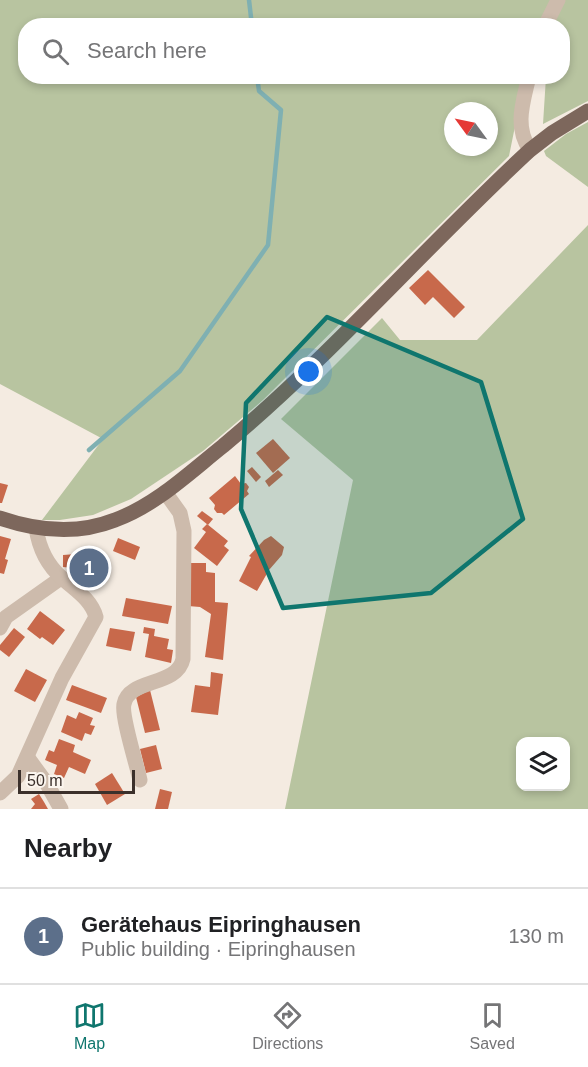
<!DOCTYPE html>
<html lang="en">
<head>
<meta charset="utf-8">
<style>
  :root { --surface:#fff; --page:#f2f2f2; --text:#202124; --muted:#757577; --line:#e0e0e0; --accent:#0f766e }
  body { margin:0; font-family:Arial,sans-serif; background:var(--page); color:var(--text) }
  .controls { position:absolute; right:18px; bottom:18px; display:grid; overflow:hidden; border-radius:12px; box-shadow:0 3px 9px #0003 }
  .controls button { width:54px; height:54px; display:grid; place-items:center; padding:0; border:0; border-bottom:2px solid var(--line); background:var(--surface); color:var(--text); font:30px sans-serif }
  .compass { position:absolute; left:444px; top:102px; width:54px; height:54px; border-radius:50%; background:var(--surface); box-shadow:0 3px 9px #0003; rotate:303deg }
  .scale { position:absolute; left:18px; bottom:15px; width:117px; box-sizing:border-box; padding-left:6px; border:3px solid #3b302b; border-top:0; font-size:16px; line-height:21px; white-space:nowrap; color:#3b302b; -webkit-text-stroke:4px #fbf5ee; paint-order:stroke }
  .you { position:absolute; left:309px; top:372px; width:21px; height:21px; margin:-15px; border:4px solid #fff; border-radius:50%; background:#1a73e8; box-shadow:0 0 0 9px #1a73e833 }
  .badge { display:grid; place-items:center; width:39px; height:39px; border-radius:50%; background:var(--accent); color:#fff; font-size:20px; font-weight:700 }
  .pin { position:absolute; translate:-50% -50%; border:3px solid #fff; box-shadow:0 2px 6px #0006 }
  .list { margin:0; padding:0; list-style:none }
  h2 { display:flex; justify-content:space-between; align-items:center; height:78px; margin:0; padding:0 24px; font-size:26px }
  h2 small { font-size:20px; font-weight:400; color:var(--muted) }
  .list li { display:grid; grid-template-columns:39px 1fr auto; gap:18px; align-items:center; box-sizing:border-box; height:96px; padding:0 24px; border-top:2px solid var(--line) }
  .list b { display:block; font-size:22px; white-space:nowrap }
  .list p { margin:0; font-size:20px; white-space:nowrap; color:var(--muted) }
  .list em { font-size:20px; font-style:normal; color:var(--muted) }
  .icon { flex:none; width:33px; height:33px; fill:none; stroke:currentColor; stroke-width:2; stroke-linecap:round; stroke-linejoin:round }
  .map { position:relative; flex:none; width:588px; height:809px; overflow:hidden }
  .search { position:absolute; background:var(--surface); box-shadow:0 3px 9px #0003; left:18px; right:18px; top:18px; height:66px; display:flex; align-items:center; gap:15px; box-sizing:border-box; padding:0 21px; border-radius:24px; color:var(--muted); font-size:22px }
  .sheet { height:174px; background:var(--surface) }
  nav { display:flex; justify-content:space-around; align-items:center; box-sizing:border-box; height:84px; border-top:2px solid var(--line); background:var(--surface); font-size:16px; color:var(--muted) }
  nav a { display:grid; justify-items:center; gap:3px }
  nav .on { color:var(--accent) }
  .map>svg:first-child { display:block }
  .green { fill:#b8c4a0; fill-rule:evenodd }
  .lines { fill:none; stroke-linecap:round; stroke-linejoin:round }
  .stream { stroke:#7fb0b2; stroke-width:4.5 }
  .building { fill:#c8694b }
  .minor { stroke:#cdbbac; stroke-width:15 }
  .major { stroke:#7d675c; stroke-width:15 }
  .marked { fill:#0f766e; fill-opacity:0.2; stroke:#0f766e; stroke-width:4.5; stroke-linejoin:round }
</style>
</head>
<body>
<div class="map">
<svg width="588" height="809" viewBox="0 0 588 809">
  <rect width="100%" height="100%" fill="#f4ebe1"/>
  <!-- green -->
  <g class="green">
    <path d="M0,0H555L543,25L26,26V76L525,77L509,156L263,400L203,451L131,499L93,515L60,520H42L103,439L0,384ZM453,111H489V147H453Z"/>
    <path d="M561,0H588V101L543,124L546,77L562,76V26L548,25Z"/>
    <path d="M588,122V187L546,156L544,151L566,134Z"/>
    <path d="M588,225V809H285L353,480L281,419L382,318L400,340H477ZM520,742H566V786H520Z"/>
  </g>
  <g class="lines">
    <!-- stream -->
    <g class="stream">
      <path d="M249,0L252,26"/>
      <path d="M89,450L180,371L268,245L281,110L259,91L257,76"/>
    </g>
  </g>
  <!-- building -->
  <g class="building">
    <path d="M428,270L465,307L454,318L433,297L425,305L409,288Z"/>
    <path d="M273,439L290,458L273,473L256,453Z"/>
    <path d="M252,467L261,477L256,482L247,471Z"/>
    <path d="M278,470L283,475L269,487L265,481Z"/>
    <path d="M235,476L241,484L246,483L249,487L247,491L249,494L224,515L222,513H217L214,509L215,505L209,498Z"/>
    <path d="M0,483L8,485L2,503H0Z"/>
    <path d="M202,511L213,519L208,525L197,516Z"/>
    <path d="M207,524L228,541L224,546L229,550L217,566L194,548L206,532L202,529Z"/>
    <path d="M0,536L11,539L5,559L8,560L4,574L0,573Z"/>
    <path d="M271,536L284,547L282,555L269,570L257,591L239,581L251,557L249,556L264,540Z"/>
    <path d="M118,538L140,547L135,560L113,551Z"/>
    <path d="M104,552L105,582L83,583L82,569L63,567V555Z"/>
    <path d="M190,563H206V572L215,573V602L228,603L223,660L205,657L211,614L200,607L188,606Z"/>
    <path d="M126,598L172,606L168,624L122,616Z"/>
    <path d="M40,611L65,630L53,645L42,637L40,639L27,629Z"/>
    <path d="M144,627L155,629L154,636L169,639L167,649L173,650L171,663L145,657L149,634L143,633Z"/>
    <path d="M14,628L25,637L9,657L0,650V645Z"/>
    <path d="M110,628L135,632L131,651L106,646Z"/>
    <path d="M26,669L47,680L35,702L14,691Z"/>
    <path d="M211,672L223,674L218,715L191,712L195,685L210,687Z"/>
    <path d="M72,685L107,698L101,713L66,700Z"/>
    <path d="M150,690L160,730L145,733L136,697Z"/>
    <path d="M79,712L93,718L90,725L95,726L91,735L85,733L82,741L61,732L67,715L76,719Z"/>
    <path d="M59,739L75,745L73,752L91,760L85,774L69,767L64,778L54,774L57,765L45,760L49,750L54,752Z"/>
    <path d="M156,745L162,769L146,773L140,749Z"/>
    <path d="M112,773L125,794L107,805L95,784Z"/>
    <path d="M160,789L172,792L168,809H155Z"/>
    <path d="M39,794L44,802L48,809H31L35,804L31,799Z"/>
  </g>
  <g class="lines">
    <!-- minor -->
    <g class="minor">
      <path d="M545,26L558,0"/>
      <path d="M529,76C523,103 514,126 530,150"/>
      <path d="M0,628L6,617L61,578"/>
      <path d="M28,758L47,784L61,809"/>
      <path d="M140,780C137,766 121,715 124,704C129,678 177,687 183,659L184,531L180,513L165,492"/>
      <path d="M0,793L18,776L62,678L96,617C91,599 75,590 62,578C47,565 39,548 36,528"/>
    </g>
    <!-- major -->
    <path class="major" d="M0,518C38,531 77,535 115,520C156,505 189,473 223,446C332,355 425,247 530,150L552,133L588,111"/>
  </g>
  <!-- marked area -->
  <path class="marked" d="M327,317L481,382L523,519L431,593L283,608L241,509L246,403Z"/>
</svg>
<div class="controls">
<button><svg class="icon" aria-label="layers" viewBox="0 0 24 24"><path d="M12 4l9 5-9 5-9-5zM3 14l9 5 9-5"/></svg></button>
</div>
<svg class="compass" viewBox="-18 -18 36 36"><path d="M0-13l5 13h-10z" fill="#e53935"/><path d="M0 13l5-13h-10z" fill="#757577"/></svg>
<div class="scale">50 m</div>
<div class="you"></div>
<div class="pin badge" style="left:89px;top:568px;background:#5c6f8a">1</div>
<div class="search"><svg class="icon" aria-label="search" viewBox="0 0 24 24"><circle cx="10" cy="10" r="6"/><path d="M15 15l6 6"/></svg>Search here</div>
</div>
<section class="sheet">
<h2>Nearby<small></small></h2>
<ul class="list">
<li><span class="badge" style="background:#5c6f8a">1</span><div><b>Gerätehaus Eipringhausen</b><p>Public building · Eipringhausen</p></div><em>130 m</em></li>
</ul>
</section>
<nav>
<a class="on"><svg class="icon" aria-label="map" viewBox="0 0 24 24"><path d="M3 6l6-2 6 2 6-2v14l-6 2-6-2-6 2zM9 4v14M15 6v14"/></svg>Map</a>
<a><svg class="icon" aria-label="directions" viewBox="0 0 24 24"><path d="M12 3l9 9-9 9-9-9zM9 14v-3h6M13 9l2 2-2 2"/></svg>Directions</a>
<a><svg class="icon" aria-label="saved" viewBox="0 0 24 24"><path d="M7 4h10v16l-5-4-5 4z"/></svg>Saved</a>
</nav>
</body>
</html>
